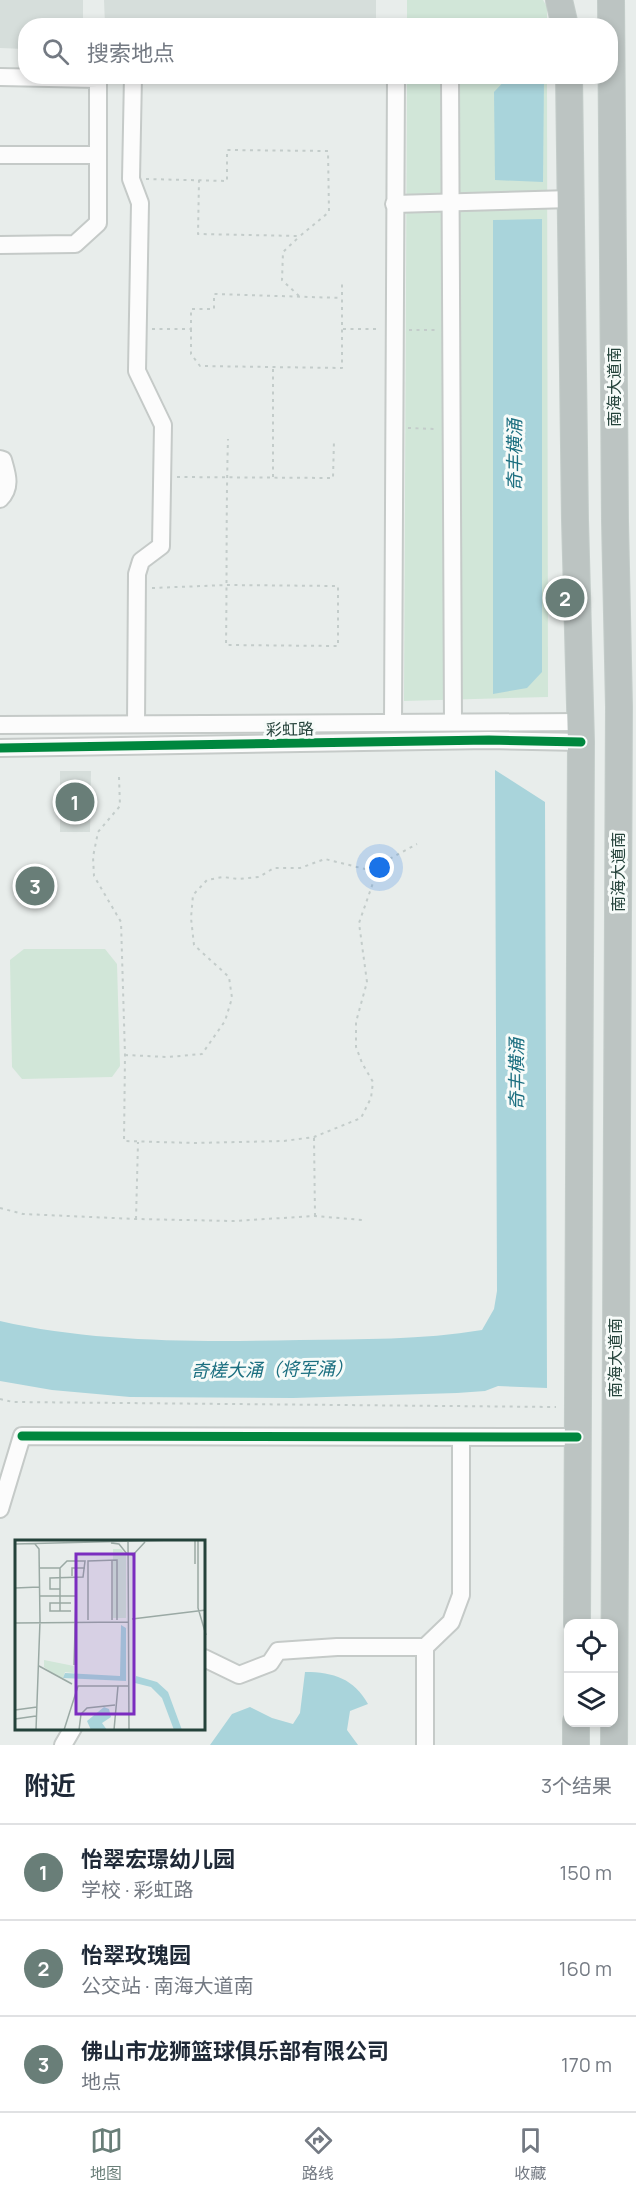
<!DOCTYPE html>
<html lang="zh">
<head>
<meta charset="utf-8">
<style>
  :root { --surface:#fff; --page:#f6f6f7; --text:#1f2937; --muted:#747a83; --line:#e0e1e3; --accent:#697e78 }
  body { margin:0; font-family:Manrope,"Noto Sans SC",sans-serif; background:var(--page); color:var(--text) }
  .controls { position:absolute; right:18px; bottom:18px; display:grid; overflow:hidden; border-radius:12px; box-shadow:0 3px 9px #0003 }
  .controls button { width:54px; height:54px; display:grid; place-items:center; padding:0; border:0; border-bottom:2px solid var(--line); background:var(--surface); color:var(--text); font:30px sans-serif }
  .you { position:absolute; left:380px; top:868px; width:21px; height:21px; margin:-15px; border:4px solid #fff; border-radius:50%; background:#1a73e8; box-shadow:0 0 0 9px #1a73e833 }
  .badge { display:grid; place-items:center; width:39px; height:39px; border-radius:50%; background:var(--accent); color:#fff; font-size:20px; font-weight:700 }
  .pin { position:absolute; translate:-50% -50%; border:3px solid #fff; box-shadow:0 2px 6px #0006 }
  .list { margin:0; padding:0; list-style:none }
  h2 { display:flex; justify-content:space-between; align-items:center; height:78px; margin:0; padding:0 24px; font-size:26px }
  h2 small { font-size:20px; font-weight:400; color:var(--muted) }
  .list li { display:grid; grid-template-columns:39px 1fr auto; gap:18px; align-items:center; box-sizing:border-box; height:96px; padding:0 24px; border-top:2px solid var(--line) }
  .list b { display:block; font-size:22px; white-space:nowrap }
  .list p { margin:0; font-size:20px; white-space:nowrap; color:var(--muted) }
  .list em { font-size:20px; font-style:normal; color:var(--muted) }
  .icon { flex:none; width:33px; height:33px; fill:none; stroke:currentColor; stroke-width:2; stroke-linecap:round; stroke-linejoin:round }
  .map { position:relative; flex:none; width:636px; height:1745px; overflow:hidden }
  .search { position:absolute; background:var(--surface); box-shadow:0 3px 9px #0003; left:18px; right:18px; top:18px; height:66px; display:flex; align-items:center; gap:15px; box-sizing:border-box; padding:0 21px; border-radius:24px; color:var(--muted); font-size:22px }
  .sheet { height:366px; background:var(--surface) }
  nav { display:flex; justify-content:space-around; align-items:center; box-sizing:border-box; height:84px; border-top:2px solid var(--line); background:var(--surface); font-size:16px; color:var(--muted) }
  nav a { display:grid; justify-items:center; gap:3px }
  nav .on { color:var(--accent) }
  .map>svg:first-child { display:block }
  .built { fill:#d6dedb }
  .green { fill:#d1e6d8 }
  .water { fill:#a9d4db }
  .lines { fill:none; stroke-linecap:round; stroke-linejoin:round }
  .minor-casing { stroke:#c5cac8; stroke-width:20 }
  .highway-casing { stroke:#c3ccc9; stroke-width:28 }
  .path { stroke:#c3ccca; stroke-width:2; stroke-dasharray:3 4.5; stroke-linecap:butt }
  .minor { stroke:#fcfcfc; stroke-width:16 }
  .highway { stroke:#bcc4c2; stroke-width:26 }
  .cycleway-casing { stroke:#f7fbf9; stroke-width:13 }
  .cycleway { stroke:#00873e; stroke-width:9 }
  .labels { text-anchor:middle; stroke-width:6; stroke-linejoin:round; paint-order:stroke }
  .street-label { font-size:16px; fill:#24423a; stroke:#f7fbf9 }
  .water-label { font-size:18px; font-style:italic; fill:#1c6f80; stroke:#f7fbf9 }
  .inset-road { fill:none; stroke:#9aa9a4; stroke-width:1.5 }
  .view { fill:#7b2cbf; fill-opacity:0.15; stroke:#7b2cbf; stroke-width:3 }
  .inset-edge { fill:none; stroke:#24423a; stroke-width:3 }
</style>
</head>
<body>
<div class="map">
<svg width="636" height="1745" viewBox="0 0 636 1745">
  <rect width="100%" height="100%" fill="#e8edeb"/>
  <!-- built -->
  <g class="built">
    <path d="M0,0H83V25L26,26L25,49L0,48Z"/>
    <path d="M104,0H376V25H105Z"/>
    <path d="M60,771H91L90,832H60Z"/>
  </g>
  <!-- green -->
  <g class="green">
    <path d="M407,0H543L547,7V25H407Z"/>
    <path d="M407,77H547L548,697L404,701Z"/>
    <path d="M24,949H105L117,964L120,1066L112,1077L22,1079L12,1067L10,960Z"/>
  </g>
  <!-- water -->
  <g class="water">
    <path d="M508,77H544L543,182L495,180L494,92Z"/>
    <path d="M542,219V672L527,688L493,694V220Z"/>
    <path d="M495,770L545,802L547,1388L498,1386L485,1391L457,1393L293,1398L130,1397L52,1390L0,1381V1321C96,1343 202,1342 300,1340C361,1339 422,1340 482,1330L494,1309L497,1291Z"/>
    <path d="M305,1672C334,1672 354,1679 368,1704L350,1711L347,1730L358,1745H210L232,1714L250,1707L272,1718L293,1724L300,1713Z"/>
  </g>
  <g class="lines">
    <!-- minor casing -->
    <g class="minor-casing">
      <g id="minor">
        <path d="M133,76L131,179L140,203L137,371L163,425L161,546L141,561L137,574L136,724"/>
        <path d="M450,76L453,722"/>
        <path d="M0,77L98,79V223L75,244L0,245"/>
        <path d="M0,155H98"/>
        <path d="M394,204L571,199"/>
        <path d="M0,459L3,460C7,474 12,487 0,499"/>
        <path d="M393,723L396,76"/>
        <path d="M0,725L581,722"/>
        <path d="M0,748L489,740L581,742"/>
        <path d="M0,1509L22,1436L577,1437"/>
        <path d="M425,1647V1745"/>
        <path d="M204,1658L239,1675L270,1663L278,1651L337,1647H425L451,1622L461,1595V1437"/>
        <path d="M63,1745L73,1728"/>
      </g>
    </g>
    <!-- highway casing -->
    <g class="highway-casing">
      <g id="highway">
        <path d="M559,0L565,26"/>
        <path d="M611,0L615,521L619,707L614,1745"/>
        <path d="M569,76L575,520L581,742L577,1624"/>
        <path d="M576,1745V1722"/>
      </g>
    </g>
    <!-- path -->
    <g class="path">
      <path d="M146,179L227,181V150L328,151L329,212L300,236L198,234L199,180"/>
      <path d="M299,296L282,280L283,252L300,236"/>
      <path d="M152,329H191V309H214V294L342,298"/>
      <path d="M191,329V354L200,366L342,368V280"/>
      <path d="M343,329H380"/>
      <path d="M409,330H437"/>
      <path d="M408,428L436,429"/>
      <path d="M177,477L333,478L334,440"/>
      <path d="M273,477V367"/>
      <path d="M152,588L227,585L338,586V646L226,645C227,576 226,507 228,439"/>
      <path d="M119,777L120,806L98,832L93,857L94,876L121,922L125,1055L124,1141L195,1143L284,1141L314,1137L361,1118L371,1098L373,1082L362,1063L356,1047V1022L367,982L359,923L374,880L369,870"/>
      <path d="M125,1055L168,1057L202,1054L225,1021L232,998L229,977L194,945L191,918L193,895L207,880L223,877L238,879L259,877L274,868H300L325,859L369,870L417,844"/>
      <path d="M314,1138L315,1216"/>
      <path d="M0,1208L23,1214L136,1219L233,1221L315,1216L362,1220"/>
      <path d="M136,1219L138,1142"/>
      <path d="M0,1399L13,1402L556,1407"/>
    </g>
    <!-- minor -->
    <use href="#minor" class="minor"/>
    <!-- highway -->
    <use href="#highway" class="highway"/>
    <!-- cycleway casing -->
    <g class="cycleway-casing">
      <g id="cycleway">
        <path d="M0,748L489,740L581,742"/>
        <path d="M22,1436L577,1437"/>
      </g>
    </g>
    <!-- cycleway -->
    <use href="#cycleway" class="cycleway"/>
  </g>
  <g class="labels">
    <!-- street labels -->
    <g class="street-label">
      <text transform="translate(614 387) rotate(-90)" y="6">南海大道南</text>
      <text transform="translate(290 729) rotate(-1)" y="6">彩虹路</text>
      <text transform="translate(618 872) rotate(-90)" y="6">南海大道南</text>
      <text transform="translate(615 1358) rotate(-90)" y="6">南海大道南</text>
    </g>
    <!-- water labels -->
    <g class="water-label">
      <text transform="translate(515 455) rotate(-90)" y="6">奇丰横涌</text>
      <text transform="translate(517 1074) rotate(-90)" y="6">奇丰横涌</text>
      <text transform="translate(272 1370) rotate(-1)" y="6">奇槎大涌（将军涌）</text>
    </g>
  </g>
  <!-- overview -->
  <g transform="translate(15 1540)">
    <rect width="190" height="190" fill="#e8edeb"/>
    <path d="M98,9H106L111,15V78H98ZM29,120L59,126V133L50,132L48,138L58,143L40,135L29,127Z" fill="#d1e6d8"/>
    <path d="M106,85L111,88V141L48,138L50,133L105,136ZM121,136L142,142L153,152L167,190H159L147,158L136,147L120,143ZM89,167L94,169L96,177L87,183L92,190H76L72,181Z" fill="#a9d4db"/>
    <path class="inset-road" d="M113,0L114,190M180,0V24M183,0V68L191,95M96,3L104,4L112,14M0,4L159,0M20,4L24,9L25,81L21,190M117,16L130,2M24,28H45V71M57,36V28H70M0,48L24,47M45,49H35V38L68,37L70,21H52L45,28M24,56H61L59,125M56,71H35V63H56M117,79L191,70M73,80V21L102,20V80M97,80V21M0,83L113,82M24,126L57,144M0,170L22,167M0,179L21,176M49,190L63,146H113M64,190L66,174L72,168L100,165M99,190L103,146"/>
    <path class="view" d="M61,14H119V174H61Z"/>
    <rect width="190" height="190" class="inset-edge"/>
  </g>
</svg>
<div class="controls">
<button><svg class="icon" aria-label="locate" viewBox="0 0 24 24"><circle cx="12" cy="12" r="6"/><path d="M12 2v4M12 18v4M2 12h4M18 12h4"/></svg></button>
<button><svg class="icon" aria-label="layers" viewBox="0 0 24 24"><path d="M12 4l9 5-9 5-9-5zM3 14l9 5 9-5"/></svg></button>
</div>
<div class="you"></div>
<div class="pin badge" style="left:75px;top:802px">1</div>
<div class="pin badge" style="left:565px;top:598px">2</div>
<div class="pin badge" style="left:35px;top:886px">3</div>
<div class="search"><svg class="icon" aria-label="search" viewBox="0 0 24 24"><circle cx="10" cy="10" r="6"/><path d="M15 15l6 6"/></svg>搜索地点</div>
</div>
<section class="sheet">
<h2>附近<small>3个结果</small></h2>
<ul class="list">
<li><span class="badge">1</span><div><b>怡翠宏璟幼儿园</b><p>学校 · 彩虹路</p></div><em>150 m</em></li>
<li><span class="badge">2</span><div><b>怡翠玫瑰园</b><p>公交站 · 南海大道南</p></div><em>160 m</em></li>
<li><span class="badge">3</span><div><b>佛山市龙狮篮球俱乐部有限公司</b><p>地点</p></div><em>170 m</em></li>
</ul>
</section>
<nav>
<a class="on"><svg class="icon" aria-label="map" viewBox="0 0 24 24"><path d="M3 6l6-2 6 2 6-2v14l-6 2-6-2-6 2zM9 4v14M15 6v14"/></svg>地图</a>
<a><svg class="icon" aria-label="directions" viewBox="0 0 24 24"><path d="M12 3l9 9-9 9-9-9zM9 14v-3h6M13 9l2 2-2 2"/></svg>路线</a>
<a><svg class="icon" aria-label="saved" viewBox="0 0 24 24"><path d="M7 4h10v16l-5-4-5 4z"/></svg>收藏</a>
</nav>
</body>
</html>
